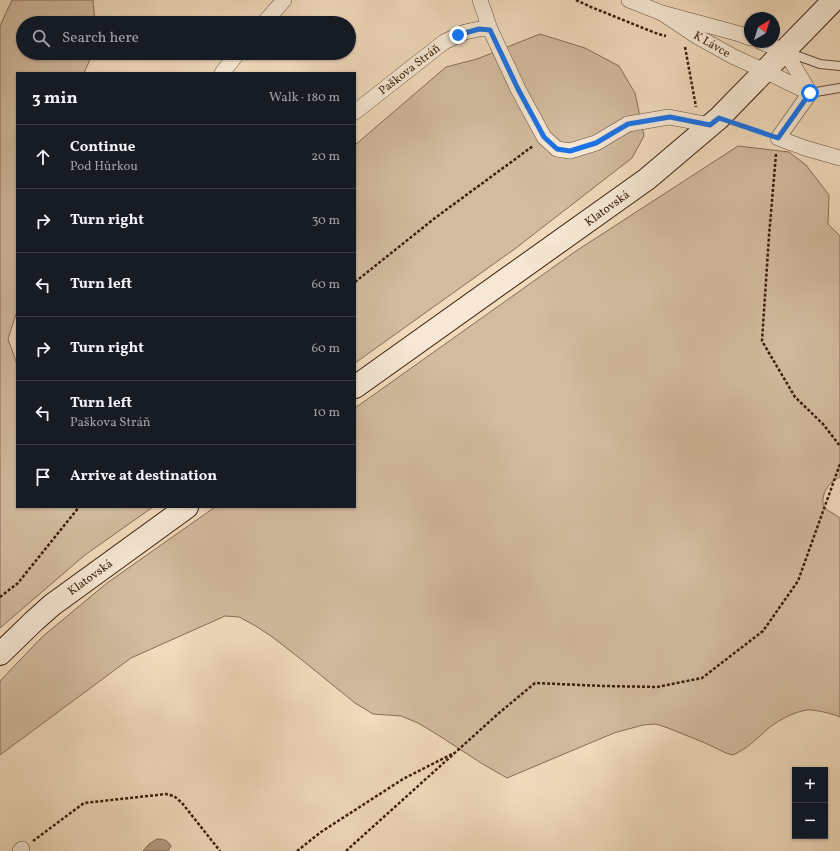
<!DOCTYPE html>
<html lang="en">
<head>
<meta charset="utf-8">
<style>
  :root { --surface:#171b24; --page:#242831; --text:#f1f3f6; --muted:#9ea1a6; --line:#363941 }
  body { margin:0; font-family:Vollkorn,serif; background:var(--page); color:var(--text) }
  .controls { position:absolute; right:12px; bottom:12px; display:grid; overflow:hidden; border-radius:0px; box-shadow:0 1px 3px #0004 }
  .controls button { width:36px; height:36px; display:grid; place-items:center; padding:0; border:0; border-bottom:1px solid var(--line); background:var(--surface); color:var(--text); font:20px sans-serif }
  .compass { position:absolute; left:744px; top:12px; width:36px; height:36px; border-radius:50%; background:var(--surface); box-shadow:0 1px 3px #0004; rotate:38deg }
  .stop { position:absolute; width:12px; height:12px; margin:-9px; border:3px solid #1a73e8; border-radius:50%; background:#fff }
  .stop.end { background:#1a73e8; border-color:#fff; box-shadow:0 1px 4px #0008 }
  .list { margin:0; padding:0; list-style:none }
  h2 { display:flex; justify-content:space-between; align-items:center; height:52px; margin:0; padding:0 16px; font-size:17px }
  h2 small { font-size:13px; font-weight:400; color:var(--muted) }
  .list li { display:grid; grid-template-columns:26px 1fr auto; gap:12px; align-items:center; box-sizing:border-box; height:64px; padding:0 16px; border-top:1px solid var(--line) }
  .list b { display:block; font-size:15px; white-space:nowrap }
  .list p { margin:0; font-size:13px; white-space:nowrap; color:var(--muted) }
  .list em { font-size:13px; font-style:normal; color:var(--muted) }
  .icon { flex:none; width:22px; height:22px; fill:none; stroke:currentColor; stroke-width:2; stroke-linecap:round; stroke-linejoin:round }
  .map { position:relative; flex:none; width:840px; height:851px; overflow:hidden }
  .search { position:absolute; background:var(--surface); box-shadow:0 1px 3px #0004; left:16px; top:16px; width:340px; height:44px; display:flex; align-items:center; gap:10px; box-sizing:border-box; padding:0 14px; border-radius:22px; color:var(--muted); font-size:15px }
  .panel { position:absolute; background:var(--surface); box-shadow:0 1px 3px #0004; left:16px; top:72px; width:340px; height:436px; border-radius:0px }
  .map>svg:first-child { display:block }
  .green { fill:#d2bb9f; stroke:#876d56 }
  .water { fill:#b39b81; stroke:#836952 }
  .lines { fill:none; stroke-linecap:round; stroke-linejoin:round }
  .lane-casing { stroke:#694e38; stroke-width:10 }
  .street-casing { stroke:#694e38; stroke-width:16 }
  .secondary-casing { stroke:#3c1f0c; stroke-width:24 }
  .path { stroke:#3c1f0c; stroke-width:2.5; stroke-dasharray:3 2; stroke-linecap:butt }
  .lane { stroke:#f6e8d4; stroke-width:8 }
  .street { stroke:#f6e8d4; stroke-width:15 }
  .secondary { stroke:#f6e8d4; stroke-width:22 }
  .route { stroke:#1a73e8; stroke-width:5 }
  .labels { text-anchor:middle; stroke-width:3; stroke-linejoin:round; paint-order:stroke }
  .street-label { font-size:12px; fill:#3c1f0c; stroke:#f6e8d4 }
</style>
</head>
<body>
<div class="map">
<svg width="840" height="851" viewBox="0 0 840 851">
  <rect width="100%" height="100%" fill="#f1dbbd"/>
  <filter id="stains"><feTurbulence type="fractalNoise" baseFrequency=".005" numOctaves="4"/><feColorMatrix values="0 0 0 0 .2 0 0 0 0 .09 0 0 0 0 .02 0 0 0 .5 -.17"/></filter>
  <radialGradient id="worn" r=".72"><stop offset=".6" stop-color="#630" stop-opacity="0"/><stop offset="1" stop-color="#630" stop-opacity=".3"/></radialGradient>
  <!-- green -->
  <g class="green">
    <path d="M12,0H93L95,23H23V53H93L84,73H17V311L8,339L17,364V507H153L85,555L0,628V26Z"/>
    <path d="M540,34L585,48L619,66L635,93L644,136L632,158L516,248L355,363V145L446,67L477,59Z"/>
    <path d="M738,146L789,152L806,165L829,195L828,224L840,236V477C837,479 834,480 832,482C825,488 819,502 826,509C830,512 836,515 840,518V717C834,714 813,709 807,710C794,712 781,719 770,727C757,738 749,748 733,755L726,753L705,743L668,728L656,724L643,725L614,733L507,778L481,763L438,735L418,723L401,716L373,714L355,703L302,660L271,636L254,625L239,617L225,616L131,658L0,755V681L42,637L107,583L215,507H355V408L576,251Z"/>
  </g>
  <!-- water -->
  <path class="water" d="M157,839C164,839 167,840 171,846L168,851H143L149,844Z"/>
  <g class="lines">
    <!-- lane casing -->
    <g class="lane-casing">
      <g id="lane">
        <path d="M787,52L820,64L840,66"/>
        <path d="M810,93L840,88"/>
      </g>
    </g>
    <!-- street casing -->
    <g class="street-casing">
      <g id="street">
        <path d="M480,0L490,29L518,89L544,137L557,149L570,151L596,143L628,124L669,117L710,125"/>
        <path d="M629,0L662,13L740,34L750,38"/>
        <path d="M662,13L698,37L734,57L765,71L810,93"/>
        <path d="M264,23L284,0"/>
        <path d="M761,42L785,51L810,93"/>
        <path d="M222,73L238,53"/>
        <path d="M810,93L778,138L805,148L840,158"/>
        <path d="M355,112L444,42L465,32L479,29H490"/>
        <path d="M20,851L22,849"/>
      </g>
    </g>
    <!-- secondary casing -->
    <g class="secondary-casing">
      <g id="secondary">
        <path d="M355,387L647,179L719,118L834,0"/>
        <path d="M0,654L34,621L52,605L187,507"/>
      </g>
    </g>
    <!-- path -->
    <g class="path">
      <path d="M576,0L591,7L658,34L666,36"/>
      <path d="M685,47L696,107"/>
      <path d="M738,124L764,133"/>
      <path d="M776,154L769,236L762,341L795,397L823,424L840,446"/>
      <path d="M355,282L435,218L533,146"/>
      <path d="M0,597L18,583L79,507"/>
      <path d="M33,841L84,803L166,794L174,796L182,803L220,851"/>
      <path d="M297,851L321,832L403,779L454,753"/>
      <path d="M346,851L499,713L535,683L604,686L657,687L702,678L763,631L798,581L840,464"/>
    </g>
    <!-- lane -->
    <use href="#lane" class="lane"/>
    <!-- street -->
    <use href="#street" class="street"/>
    <!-- secondary -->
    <use href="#secondary" class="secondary"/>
  </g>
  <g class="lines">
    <!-- route -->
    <path class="route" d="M458,35L479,29L490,30L518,89L544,137L557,149L570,151L596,143L628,124L670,117L710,125L719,118L778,138L810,93"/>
  </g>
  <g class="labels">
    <!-- street labels -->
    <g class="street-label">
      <text transform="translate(712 44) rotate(30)" y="4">K Lávce</text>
      <text transform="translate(409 69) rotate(-38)" y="4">Paškova Stráň</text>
      <text transform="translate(607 208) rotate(-36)" y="4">Klatovská</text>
      <text transform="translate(90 577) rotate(-36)" y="4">Klatovská</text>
    </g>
  </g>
  <rect width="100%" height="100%" filter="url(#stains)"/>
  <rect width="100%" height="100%" fill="url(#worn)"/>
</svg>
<div class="controls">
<button>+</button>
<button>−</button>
</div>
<svg class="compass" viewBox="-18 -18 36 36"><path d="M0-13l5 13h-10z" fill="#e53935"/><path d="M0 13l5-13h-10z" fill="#9ea1a6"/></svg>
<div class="stop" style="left:810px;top:93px"></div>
<div class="stop end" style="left:458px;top:35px"></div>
<div class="search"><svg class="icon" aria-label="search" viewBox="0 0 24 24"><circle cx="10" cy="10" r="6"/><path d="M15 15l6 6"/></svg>Search here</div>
<section class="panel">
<h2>3 min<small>Walk · 180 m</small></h2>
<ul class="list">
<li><svg class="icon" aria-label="ahead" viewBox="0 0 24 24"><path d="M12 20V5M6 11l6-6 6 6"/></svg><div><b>Continue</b><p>Pod Hůrkou</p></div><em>20 m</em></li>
<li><svg class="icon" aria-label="right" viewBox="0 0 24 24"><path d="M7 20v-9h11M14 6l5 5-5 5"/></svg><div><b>Turn right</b></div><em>30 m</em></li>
<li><svg class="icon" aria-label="left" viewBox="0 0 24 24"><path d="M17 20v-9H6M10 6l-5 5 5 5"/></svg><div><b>Turn left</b></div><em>60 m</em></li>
<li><svg class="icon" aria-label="right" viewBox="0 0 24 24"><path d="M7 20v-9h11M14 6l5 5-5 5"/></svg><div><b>Turn right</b></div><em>60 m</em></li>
<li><svg class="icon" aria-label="left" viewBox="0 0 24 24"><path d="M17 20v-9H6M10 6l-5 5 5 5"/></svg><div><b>Turn left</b><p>Paškova Stráň</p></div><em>10 m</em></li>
<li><svg class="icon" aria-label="arrive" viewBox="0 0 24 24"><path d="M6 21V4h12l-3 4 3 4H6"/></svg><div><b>Arrive at destination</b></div></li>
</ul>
</section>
</div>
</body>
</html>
